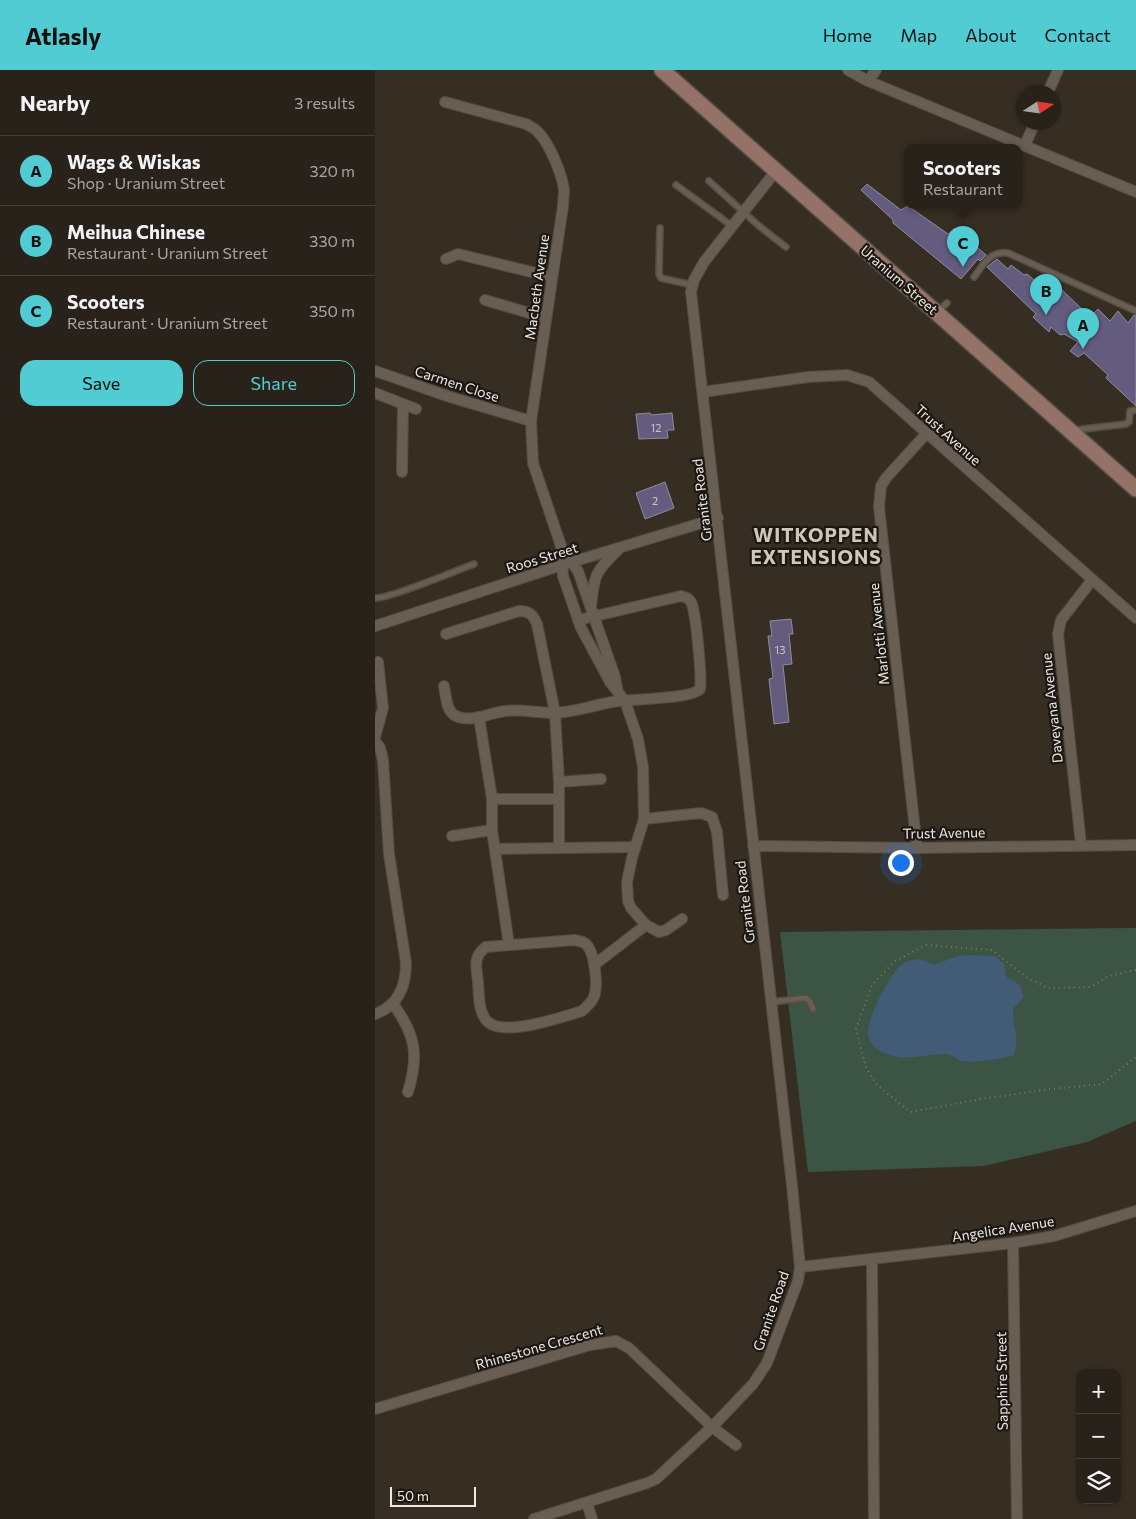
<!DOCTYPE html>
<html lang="en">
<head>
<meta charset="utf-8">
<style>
  :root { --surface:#29221a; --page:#312a23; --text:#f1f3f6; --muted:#a5a4a2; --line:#453f39; --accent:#51ccd2 }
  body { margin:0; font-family:Commissioner,sans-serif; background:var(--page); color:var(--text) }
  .controls { position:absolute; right:15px; bottom:15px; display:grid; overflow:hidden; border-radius:10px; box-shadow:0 1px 4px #0004 }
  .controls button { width:45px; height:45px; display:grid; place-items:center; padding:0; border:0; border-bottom:1px solid var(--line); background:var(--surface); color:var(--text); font:25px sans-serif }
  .compass { position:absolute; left:641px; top:15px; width:45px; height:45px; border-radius:50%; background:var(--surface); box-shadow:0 1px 4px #0004; rotate:78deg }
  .scale { position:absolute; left:15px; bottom:12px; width:86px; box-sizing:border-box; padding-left:5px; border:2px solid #efe9e2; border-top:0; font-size:14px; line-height:18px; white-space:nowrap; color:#efe9e2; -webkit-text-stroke:4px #1b1712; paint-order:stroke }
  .you { position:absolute; left:525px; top:792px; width:18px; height:18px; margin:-12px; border:4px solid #fff; border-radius:50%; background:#1a73e8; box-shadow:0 0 0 8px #1a73e833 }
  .badge { display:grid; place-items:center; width:32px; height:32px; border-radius:50%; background:var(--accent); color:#111; font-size:16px; font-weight:700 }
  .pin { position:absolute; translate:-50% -41px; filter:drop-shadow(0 1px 2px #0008) }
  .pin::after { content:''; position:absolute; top:26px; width:18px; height:15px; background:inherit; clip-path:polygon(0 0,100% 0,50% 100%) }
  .popup { position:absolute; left:529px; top:74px; width:118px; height:65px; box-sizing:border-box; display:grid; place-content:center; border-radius:10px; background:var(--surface); filter:drop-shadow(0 1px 4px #0005); font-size:16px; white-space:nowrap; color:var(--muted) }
  .popup b { font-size:19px; color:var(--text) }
  .popup::after { content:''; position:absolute; left:50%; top:100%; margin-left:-10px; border:10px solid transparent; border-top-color:var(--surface) }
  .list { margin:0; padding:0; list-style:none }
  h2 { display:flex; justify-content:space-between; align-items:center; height:65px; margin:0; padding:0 20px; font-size:21px }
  h2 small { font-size:16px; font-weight:400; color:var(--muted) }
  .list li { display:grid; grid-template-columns:32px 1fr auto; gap:15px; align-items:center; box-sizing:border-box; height:70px; padding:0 20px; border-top:1px solid var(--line) }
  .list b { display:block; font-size:19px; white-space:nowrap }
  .list p { margin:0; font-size:16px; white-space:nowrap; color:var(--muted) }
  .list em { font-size:16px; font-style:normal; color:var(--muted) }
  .actions { display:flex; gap:10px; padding:15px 20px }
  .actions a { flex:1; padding:11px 0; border:1px solid var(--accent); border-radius:15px; text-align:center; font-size:18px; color:var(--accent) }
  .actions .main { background:var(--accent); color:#111 }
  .icon { flex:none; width:28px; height:28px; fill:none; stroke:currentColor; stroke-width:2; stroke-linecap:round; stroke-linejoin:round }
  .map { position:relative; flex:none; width:761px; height:1449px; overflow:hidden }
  header { display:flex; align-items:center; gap:30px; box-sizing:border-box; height:70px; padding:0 25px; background:var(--accent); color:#111 }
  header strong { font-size:24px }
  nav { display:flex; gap:28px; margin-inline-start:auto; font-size:18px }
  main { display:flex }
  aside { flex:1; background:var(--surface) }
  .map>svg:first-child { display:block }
  .green { fill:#3c5444 }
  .water { fill:#425b77 }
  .building { fill:#635c7f; stroke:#8e8c9b }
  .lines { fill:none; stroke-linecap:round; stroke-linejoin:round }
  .lane-casing { stroke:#544d44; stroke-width:8 }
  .street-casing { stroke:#544d44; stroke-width:12 }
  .secondary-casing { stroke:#544d44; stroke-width:18 }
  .path { stroke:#7d756c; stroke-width:2; stroke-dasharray:1 4; stroke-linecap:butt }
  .lane { stroke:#695e53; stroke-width:5 }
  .street { stroke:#695e53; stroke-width:10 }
  .secondary { stroke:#947268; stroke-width:15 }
  .labels { text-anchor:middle; stroke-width:4.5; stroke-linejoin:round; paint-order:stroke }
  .number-label { font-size:11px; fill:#ccc6c9 }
  .street-label { font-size:14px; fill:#efe9e2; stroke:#1b1712 }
  .district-label { font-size:19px; font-weight:bold; letter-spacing:1px; fill:#d2c6b9; stroke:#1b1712 }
</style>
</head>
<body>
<header>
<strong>Atlasly</strong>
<nav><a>Home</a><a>Map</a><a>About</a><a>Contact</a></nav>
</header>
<main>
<aside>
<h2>Nearby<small>3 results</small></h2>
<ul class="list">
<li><span class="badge">A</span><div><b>Wags &amp; Wiskas</b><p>Shop · Uranium Street</p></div><em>320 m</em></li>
<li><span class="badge">B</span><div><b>Meihua Chinese</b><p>Restaurant · Uranium Street</p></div><em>330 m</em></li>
<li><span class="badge">C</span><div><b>Scooters</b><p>Restaurant · Uranium Street</p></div><em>350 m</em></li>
</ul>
<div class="actions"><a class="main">Save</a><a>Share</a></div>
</aside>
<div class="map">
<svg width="761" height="1449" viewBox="0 0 761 1449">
  <rect width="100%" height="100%" fill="#372e23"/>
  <!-- green -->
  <path class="green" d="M761,858V1051L712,1072L609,1096L433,1102L405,862Z"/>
  <!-- water -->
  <path class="water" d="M590,885L620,886L629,894L631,907L645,915L649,927L638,939C638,959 645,963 639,985C626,989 600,993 587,991C580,989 577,983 570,984C547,984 530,993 507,982C499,978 492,970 493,961C494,945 516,899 531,892C540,887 551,889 559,895L577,888Z"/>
  <!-- building -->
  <g class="building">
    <path d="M492,114L526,140L533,136L573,164L580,158L611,185L605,191L603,189L586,209L518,153V150L486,120Z"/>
    <path d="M622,189L633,199L636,195L649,205L652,204L664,214L666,209L680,222L683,216L715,247L723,239L735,251L743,241L753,253L759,245H761V336L731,308L733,305L709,283L703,287L695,281L703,272L689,264L685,265L676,257L674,262L658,247L661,244L612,197Z"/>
    <path d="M275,343L276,345L297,343L299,360H292L293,368L264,369L261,344Z"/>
    <path d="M290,412L299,438L270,449L261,423Z"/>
    <path d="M416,549L418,564H414L417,594L408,595L414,652L399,654L394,609L398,608L393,566H397L395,551Z"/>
  </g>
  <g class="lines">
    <!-- lane casing -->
    <g class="lane-casing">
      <g id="lane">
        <path d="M334,111L384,156L411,177"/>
        <path d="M301,115L357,156"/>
        <path d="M285,158L284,204L286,208L317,215"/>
        <path d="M599,207C609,194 614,181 633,183L761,241"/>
        <path d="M562,242L572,233"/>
        <path d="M700,360L751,354L754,352L755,341L761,340"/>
        <path d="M0,528C11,530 83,500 99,494"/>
        <path d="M396,932L431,928L434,930L438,939"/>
      </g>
    </g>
    <!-- street casing -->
    <g class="street-casing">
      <g id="street">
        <path d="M473,0L493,11L761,122"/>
        <path d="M493,11L501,0"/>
        <path d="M673,22L683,0"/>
        <path d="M70,32L151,54C156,57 161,59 164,63C175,75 187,104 189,120C189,125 188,131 188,136L156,351L158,393L186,476L188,506L206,558L235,612L250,631L263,669L268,697L269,749L257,788L252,812L253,831L256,838L271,855L284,862L291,860L307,849"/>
        <path d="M650,75L660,52"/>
        <path d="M71,189L83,184L87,185L177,207"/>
        <path d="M110,230L171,248"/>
        <path d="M0,301L75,327L156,351"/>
        <path d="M328,322L433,307L472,305L494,312L761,548"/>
        <path d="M0,323L41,339"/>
        <path d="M27,402L28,334"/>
        <path d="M193,487L203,501L240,607L242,618"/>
        <path d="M216,536C219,506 220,501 243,480"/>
        <path d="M0,556L187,495L343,448"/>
        <path d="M71,564L144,541C155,541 158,545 162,554L180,643L184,712V778"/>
        <path d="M69,616C71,625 71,642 81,646C96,653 115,643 130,641C146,639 163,643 180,643C202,642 222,634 243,631C259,629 317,629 325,619C327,608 321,541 316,532C314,528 310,527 306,526L203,550"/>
        <path d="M104,647L117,729V760L134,875"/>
        <path d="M0,667L8,638L3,592"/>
        <path d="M0,671L5,678L8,690L14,784L31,893C31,916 23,936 0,944"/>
        <path d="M184,712L226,709"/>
        <path d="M117,729H184"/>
        <path d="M269,749L326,743L337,747L342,762L348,825"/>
        <path d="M77,766L117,760"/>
        <path d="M706,774L683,564L686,550L717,510"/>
        <path d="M378,776L542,778L761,775"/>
        <path d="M542,778L504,437L506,416L511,408L551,364"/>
        <path d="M120,779L260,777"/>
        <path d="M199,870C204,871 207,871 211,874C220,883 224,918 218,929C215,934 211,937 207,941C188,947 129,967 113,952C103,943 104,924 103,911C101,897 98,886 111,877Z"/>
        <path d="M219,895L271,855"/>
        <path d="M18,934C41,965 44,986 33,1022"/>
        <path d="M638,1173L642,1449"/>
        <path d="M497,1190L499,1449"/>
        <path d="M425,1197L638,1173L679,1166L761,1141"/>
        <path d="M0,1339L215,1275L241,1271L254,1278L337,1357L361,1375"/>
        <path d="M212,1433L217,1449"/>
        <path d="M159,1449L272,1413L281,1409L337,1357L378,1314L392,1293L423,1211L425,1197L417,1115L316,222L319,210L329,192L400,102"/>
      </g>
    </g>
    <!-- secondary casing -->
    <g class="secondary-casing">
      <path id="secondary" d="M287,0L761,419"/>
    </g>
    <!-- path -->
    <path class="path" d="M761,900L734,906L716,917L673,918L651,907L617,880L551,875L520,891L497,915L481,959L491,998L502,1015L535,1042L606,1029L676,1019L727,1014L761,987"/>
    <!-- lane -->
    <use href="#lane" class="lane"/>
    <!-- street -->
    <use href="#street" class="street"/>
    <!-- secondary -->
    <use href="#secondary" class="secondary"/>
  </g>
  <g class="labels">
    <!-- number labels -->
    <g class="number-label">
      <text x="281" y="362">12</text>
      <text x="280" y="435">2</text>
      <text x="405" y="584">13</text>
    </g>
    <!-- street labels -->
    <g class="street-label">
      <text transform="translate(524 210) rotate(41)" y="5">Uranium Street</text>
      <text transform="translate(162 217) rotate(-82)" y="5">Macbeth Avenue</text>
      <text transform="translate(82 314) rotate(18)" y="5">Carmen Close</text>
      <text transform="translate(573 365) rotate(42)" y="5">Trust Avenue</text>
      <text transform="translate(327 430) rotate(-97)" y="5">Granite Road</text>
      <text transform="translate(167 488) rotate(-17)" y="5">Roos Street</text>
      <text transform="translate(504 564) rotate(-96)" y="5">Marlotti Avenue</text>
      <text transform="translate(677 638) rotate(-96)" y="5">Daveyana Avenue</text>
      <text transform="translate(569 763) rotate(-1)" y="5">Trust Avenue</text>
      <text transform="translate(370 832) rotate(-97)" y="5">Granite Road</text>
      <text transform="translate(628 1159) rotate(-9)" y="5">Angelica Avenue</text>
      <text transform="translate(396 1241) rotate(-71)" y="5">Granite Road</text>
      <text transform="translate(164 1277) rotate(-16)" y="5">Rhinestone Crescent</text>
      <text transform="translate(627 1311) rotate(-91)" y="5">Sapphire Street</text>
    </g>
    <!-- district labels -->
    <g class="district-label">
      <text x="441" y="472">WITKOPPEN<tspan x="441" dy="22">EXTENSIONS</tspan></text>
    </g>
  </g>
</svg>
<div class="controls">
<button>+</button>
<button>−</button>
<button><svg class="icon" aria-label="layers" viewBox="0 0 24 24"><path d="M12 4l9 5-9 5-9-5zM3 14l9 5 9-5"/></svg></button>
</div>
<svg class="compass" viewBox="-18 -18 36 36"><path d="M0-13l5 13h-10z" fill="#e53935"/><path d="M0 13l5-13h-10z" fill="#a5a4a2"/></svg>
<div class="scale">50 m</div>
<div class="you"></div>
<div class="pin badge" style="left:708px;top:279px">A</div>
<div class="pin badge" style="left:671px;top:245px">B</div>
<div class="pin badge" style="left:588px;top:197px">C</div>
<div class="popup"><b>Scooters</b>Restaurant</div>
</div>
</main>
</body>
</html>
